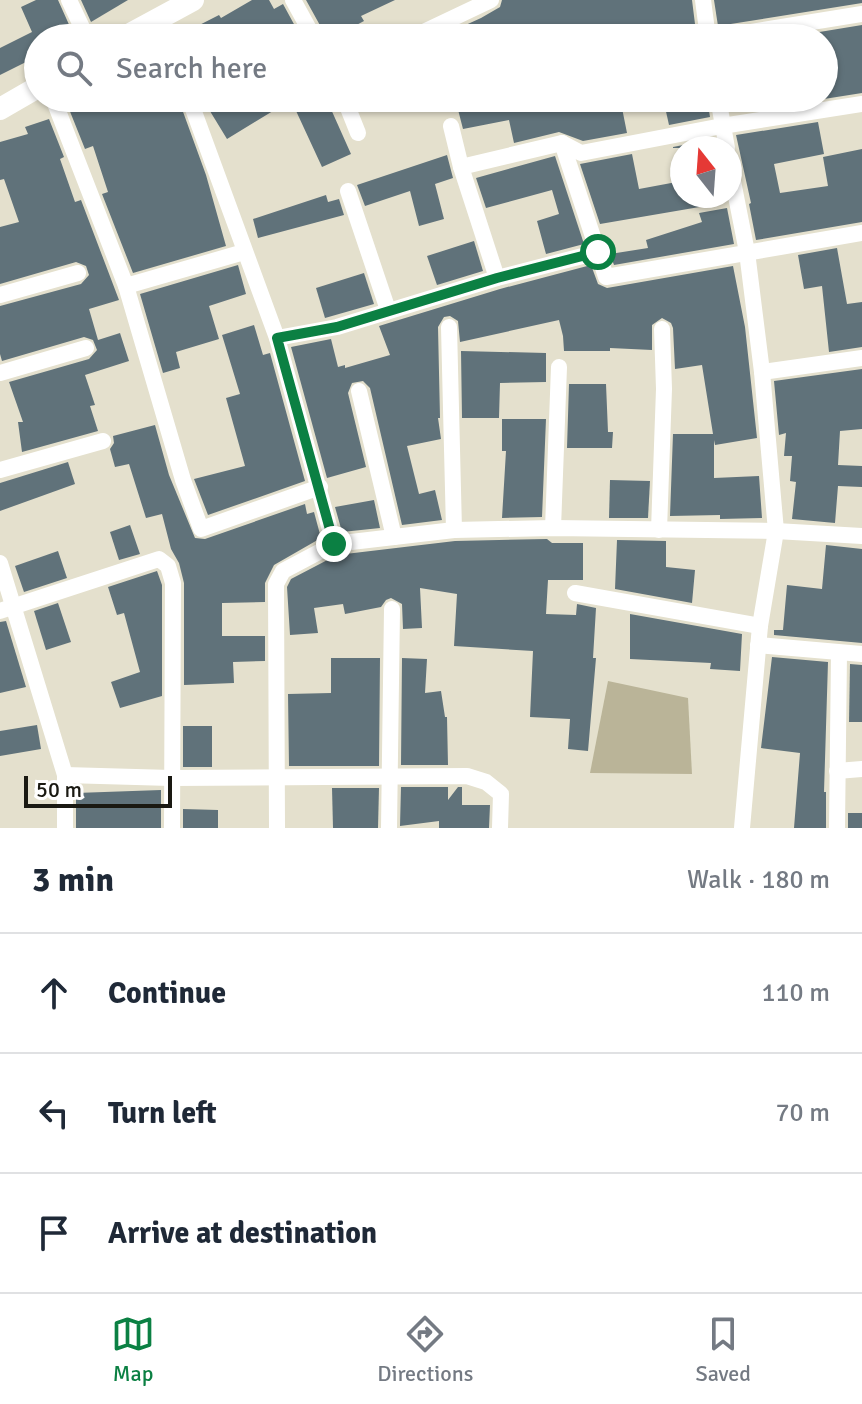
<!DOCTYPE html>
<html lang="en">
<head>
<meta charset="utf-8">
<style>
  :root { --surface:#fff; --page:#f2f2f3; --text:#1f2937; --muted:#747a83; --line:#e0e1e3; --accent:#0b8043 }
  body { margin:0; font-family:Signika,sans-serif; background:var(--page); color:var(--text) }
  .compass { position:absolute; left:670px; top:136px; width:72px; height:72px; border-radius:50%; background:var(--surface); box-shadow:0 2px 6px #0004; rotate:343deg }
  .scale { position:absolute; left:24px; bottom:20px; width:148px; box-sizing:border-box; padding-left:8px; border:4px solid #1a1912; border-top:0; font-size:22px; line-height:28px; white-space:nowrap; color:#1a1912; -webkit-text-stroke:6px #fff; paint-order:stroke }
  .stop { position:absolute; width:24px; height:24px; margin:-18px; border:6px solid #0b8043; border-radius:50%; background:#fff }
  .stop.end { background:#0b8043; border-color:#fff; box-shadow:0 2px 8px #0008 }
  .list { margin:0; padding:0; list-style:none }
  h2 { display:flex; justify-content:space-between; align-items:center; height:104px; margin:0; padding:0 32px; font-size:34px }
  h2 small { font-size:26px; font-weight:400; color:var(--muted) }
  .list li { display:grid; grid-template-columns:52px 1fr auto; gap:24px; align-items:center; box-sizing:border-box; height:120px; padding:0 32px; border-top:2px solid var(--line) }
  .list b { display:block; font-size:30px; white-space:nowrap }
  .list em { font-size:26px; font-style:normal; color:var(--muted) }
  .icon { flex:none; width:44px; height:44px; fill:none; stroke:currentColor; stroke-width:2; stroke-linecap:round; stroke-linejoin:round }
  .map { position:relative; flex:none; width:862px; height:828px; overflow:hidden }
  .search { position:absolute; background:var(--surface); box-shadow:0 2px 6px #0004; left:24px; right:24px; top:24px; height:88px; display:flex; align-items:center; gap:20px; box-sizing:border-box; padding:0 28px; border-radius:44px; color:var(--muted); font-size:30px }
  .sheet { height:464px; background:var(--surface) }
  nav { display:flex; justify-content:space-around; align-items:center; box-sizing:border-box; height:112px; border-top:2px solid var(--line); background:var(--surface); font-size:22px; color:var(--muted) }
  nav a { display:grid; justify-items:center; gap:4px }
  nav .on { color:var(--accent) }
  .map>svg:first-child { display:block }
  .green { fill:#bab498 }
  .building { fill:#60727a }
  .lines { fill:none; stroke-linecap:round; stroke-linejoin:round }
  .street { stroke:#fff; stroke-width:16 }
  .secondary { stroke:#fff; stroke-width:22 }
  .route { stroke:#0b8043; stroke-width:10 }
</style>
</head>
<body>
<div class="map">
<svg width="862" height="828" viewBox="0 0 862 828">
  <rect width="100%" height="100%" fill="#e4e0cd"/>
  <!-- green -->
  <path class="green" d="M608,681L688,698L692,774L590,773Z"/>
  <!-- building -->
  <g class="building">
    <path d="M36,0H58L75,38H38V56L0,75V48L32,32L21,7Z"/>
    <path d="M81,0H128L91,22Z"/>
    <path d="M252,0H269L274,9L283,4L295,26L286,32L290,38H174L219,15L221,18Z"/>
    <path d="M306,0H395L361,16L364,21L332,38H327Z"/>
    <path d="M502,0H692L696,32L666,38H437L481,18L500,7Z"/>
    <path d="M714,0H862V3L718,26Z"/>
    <path d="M862,25V93L824,99V38H783Z"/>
    <path d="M82,98H178L206,175L226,246L133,273L102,194L108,192L93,146L85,149L67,104Z"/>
    <path d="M202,98H326L351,154L322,167L291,100L227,139Z"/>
    <path d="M455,98H620L627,133L583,141L559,132L514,143L509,120L463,129Z"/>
    <path d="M663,98H707L710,117L669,125Z"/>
    <path d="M49,119L64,157L60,159L75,202L81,200L119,300L89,309L98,340L120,333L129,361L85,375L95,405L90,406L98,431L22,452L18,422H23L9,382L89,359L97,350L93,340L84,337L2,361L0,354V306L81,284L89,275L86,266L76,262L0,284V227L19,222L4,179L0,180V142L28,134L25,127Z"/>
    <path d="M818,122L824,154L774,164L780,193L828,186L823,157L862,149V222L756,240L749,204L751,203L736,135Z"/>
    <path d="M714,139L716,148H673V147Z"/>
    <path d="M632,154L639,189L682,181V196H716L717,204L600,224L580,164Z"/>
    <path d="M447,155L453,178L435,184L444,219L419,226L410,191L365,206L357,185Z"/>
    <path d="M555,156L584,244L546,254L537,221L559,214L552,190L486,208L476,178Z"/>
    <path d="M326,195L328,202L339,199L344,215L258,238L253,219Z"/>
    <path d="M727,208L734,244L614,265L610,254L648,248L646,240L702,222L699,213Z"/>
    <path d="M474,241L483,271L437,285L427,256Z"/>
    <path d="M837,248L847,304L862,302V347L829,352L822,286L804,289L798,255Z"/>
    <path d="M238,265L246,294L209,306L219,339L176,352L180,368L163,373L140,294Z"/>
    <path d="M591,265L598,284L607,288L733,266L745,327L757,438L715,445L714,440V478L759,476L762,518L720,519V515L670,516L673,434H713L702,365L675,369L673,328L671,323L662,318L652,325V350L610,348V351H564L563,336L559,320L460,342L458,321L450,316L444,317L438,327L440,418H438L441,439L407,446L419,494L435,490L442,520L402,525L370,388L363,381L352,383L348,393L366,467L327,478L291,347L331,339L338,367L345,365V368L390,355L379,326L500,289Z"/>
    <path d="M364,273L374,304L325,318L316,288Z"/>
    <path d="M254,325L263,355L270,353L305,481L208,515L194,479L245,466L226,398L240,394L222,335Z"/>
    <path d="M461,351L546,353V382L500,383L499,418H462Z"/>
    <path d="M862,369V429L840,431L838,465L862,466V487L838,486L835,523L792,519L796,482L790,481L792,456H784L786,433L779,435L774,381Z"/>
    <path d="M569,384H606L608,432H613L612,448H567Z"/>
    <path d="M502,419H546L542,517L502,518L506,451H502Z"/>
    <path d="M155,425L169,475L195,538L205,539L305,504L307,514L314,512L321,538L274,565L265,583V602L222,603V636H265V661L233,662L234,683L184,685V583L179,563L171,549L162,514L146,518L129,464L115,467L110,449L114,443L113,436Z"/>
    <path d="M68,462L75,484L0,511V483Z"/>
    <path d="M610,480L650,481L648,518H609Z"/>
    <path d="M374,500L380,528L342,532L335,507Z"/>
    <path d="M130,525L140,554L119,560L110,532Z"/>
    <path d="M547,539L552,543H583V580H548L546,614L576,615L577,604L596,608L593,658H596L588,751L568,749L570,719L530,717L533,651L454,646L457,594L420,588L422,628L403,629L402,604L391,598L386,600L381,607L345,614L343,604L314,608L318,633L290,635L287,587L291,579L337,555L455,541Z"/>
    <path d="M617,540L666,541V567L695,570L692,603L615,589Z"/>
    <path d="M826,545L862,549V643L774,635V630H783L787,585L822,589Z"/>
    <path d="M58,551L67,578L24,592L15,566Z"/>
    <path d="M157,571L162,585V696L120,708L111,682L140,672L124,613L117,615L108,587Z"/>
    <path d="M58,603L71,642L46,650L34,611Z"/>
    <path d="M630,614L742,634L740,671L710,669L711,663L630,659Z"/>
    <path d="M6,621L26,687L0,693V622Z"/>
    <path d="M772,657L828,662L824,792H826V828H794L800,753L761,748Z"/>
    <path d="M331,658H380L379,766H289L288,694L331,693Z"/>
    <path d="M402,658L427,659L425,693L441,691L445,717H447L448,765H401Z"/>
    <path d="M850,664L862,665V722H849Z"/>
    <path d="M37,725L41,749L0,756V731Z"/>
    <rect x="183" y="726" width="29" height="41"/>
    <path d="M401,787H448V800L458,787H462V805H490L489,828H439V821L400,826Z"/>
    <path d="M332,788H379L378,828H333Z"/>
    <path d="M161,790V828H76V793Z"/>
    <path d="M183,809L218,810V828H183Z"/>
    <rect x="848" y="813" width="14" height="15"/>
  </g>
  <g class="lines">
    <!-- street -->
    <g class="street">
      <path d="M69,0L87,38"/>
      <path d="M293,0L314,38"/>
      <path d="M703,0L708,38"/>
      <path d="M411,38L491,0"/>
      <path d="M714,38L862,14"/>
      <path d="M53,98L126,286L183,480L201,529L320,487"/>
      <path d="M189,98L277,338L334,544"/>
      <path d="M344,98L358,133"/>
      <path d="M718,98L727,148"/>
      <path d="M451,126L461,167L497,278"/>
      <path d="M562,143L598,252"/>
      <path d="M730,166L747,252L762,372L776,531L760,626L742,828"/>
      <path d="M461,167L562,143L581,153L722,126L862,104"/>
      <path d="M348,191L388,310"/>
      <path d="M126,286L244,252"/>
      <path d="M0,295L78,273"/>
      <path d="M449,327L454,530"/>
      <path d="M277,338L337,327L497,278L598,252L606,277L862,233"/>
      <path d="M762,372L862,358"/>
      <path d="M0,373L86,348"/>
      <path d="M359,391L394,537"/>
      <path d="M0,470L103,441"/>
      <path d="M553,528L559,367"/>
      <path d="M659,530L664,389L662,329"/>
      <path d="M0,563L65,775V828"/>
      <path d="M575,593L760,626"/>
      <path d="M0,611L159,559L168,566L173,583L172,828"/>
      <path d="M758,645L862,654"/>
      <path d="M837,771L862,769"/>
      <path d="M65,775L171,778L467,776L486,782L501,794L500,828"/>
      <path d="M277,828L276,584L283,571L334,544L454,530L553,528L776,531L862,536"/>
      <path d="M389,828L392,609"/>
      <path d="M837,828L839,653"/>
    </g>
    <!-- secondary -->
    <g class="secondary">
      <path d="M123,38L193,0"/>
      <path d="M0,109L38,87"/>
    </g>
  </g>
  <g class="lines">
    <!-- route -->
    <path class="route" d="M334,544L277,338L337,327L497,278L598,252"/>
  </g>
</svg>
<svg class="compass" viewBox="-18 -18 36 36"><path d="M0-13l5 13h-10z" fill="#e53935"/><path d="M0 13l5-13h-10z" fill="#747a83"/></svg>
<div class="scale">50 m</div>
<div class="stop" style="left:598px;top:252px"></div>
<div class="stop end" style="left:334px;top:544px"></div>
<div class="search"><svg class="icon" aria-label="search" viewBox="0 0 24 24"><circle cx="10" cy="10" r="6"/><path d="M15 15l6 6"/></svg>Search here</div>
</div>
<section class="sheet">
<h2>3 min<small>Walk · 180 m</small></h2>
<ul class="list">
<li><svg class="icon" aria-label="ahead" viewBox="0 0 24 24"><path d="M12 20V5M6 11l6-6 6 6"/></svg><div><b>Continue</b></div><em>110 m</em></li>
<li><svg class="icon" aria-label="left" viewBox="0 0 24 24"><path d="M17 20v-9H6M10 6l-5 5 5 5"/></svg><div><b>Turn left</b></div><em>70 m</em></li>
<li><svg class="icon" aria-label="arrive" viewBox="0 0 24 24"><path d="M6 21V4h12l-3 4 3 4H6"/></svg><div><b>Arrive at destination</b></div></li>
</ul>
</section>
<nav>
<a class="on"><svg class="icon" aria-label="map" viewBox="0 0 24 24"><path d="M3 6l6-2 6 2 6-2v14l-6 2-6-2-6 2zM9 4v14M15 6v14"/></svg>Map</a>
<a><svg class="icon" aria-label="directions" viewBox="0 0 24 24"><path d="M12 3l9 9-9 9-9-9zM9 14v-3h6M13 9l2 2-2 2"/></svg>Directions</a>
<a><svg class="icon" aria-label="saved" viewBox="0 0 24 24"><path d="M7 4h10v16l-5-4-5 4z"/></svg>Saved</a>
</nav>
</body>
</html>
